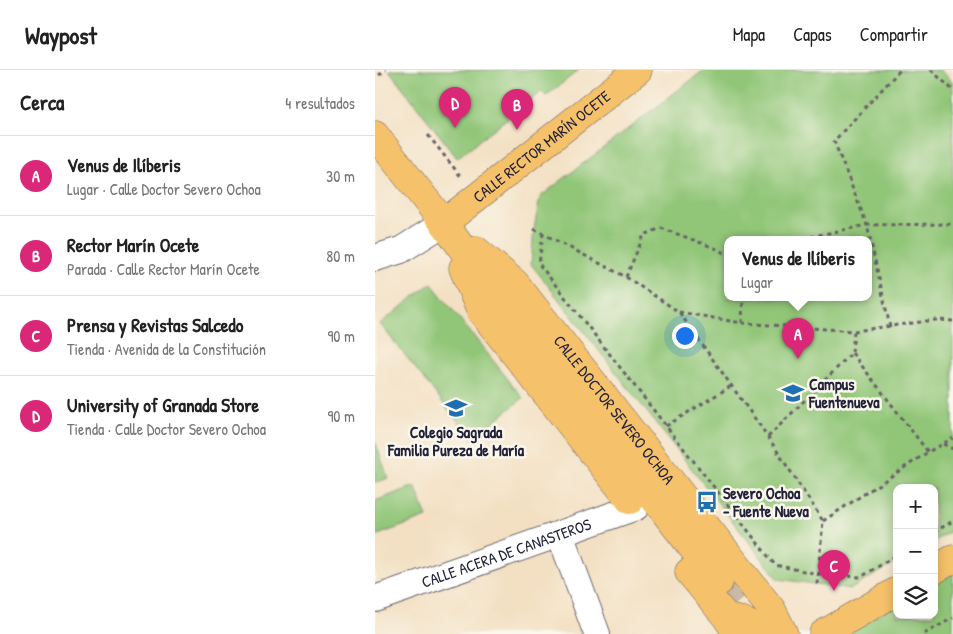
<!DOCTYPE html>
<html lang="es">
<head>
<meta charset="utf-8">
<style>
  :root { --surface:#fff; --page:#f6f6f6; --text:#222; --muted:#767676; --line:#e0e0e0; --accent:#db2777 }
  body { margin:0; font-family:"Patrick Hand",sans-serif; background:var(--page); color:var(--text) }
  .controls { position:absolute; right:15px; bottom:15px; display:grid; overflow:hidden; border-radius:10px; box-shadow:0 2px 12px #0003 }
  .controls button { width:45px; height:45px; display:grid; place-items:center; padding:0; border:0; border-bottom:1px solid var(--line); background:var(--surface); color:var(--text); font:25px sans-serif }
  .you { position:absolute; left:309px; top:265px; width:18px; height:18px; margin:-12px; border:4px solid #fff; border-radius:50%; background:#1a73e8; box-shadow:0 0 0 8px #1a73e833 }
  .badge { display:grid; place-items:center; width:32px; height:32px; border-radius:50%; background:var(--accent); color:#fff; font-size:16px; font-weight:700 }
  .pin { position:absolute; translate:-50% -41px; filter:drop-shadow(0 1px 2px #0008) }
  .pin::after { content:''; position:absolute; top:26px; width:18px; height:15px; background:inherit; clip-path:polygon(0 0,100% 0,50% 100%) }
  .popup { position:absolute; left:349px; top:166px; width:148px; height:65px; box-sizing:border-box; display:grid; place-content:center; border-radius:10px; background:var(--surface); filter:drop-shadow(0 1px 4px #0005); font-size:16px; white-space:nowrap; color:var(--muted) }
  .popup b { font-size:19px; color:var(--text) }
  .popup::after { content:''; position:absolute; left:50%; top:100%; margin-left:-10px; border:10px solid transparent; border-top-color:var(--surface) }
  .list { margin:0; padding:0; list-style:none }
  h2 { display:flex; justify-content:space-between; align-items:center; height:65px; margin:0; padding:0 20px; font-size:21px }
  h2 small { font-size:16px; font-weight:400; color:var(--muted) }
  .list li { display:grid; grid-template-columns:32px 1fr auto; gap:15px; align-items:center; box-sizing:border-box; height:80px; padding:0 20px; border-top:1px solid var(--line) }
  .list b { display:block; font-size:19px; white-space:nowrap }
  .list p { margin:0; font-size:16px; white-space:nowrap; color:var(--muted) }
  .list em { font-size:16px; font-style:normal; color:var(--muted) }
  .icon { flex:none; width:28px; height:28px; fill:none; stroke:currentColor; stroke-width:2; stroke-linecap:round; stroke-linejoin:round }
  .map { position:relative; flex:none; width:578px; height:564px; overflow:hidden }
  header { display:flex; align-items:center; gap:30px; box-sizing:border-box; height:70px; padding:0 25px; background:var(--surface); border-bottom:1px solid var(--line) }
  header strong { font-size:24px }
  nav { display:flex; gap:28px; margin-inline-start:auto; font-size:18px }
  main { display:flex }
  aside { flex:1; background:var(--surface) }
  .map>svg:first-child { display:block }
  .green { fill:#91c678; stroke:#5a745a; fill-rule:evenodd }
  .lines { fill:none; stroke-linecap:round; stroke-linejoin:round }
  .major-tunnel { stroke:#c9baa8; stroke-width:28; stroke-dasharray:28 14; stroke-linecap:butt }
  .minor-casing { stroke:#6b646b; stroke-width:28 }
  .major-casing { stroke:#6b646b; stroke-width:29 }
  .path { stroke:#6b646b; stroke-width:3; stroke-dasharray:4 4; stroke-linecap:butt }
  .minor { stroke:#fff; stroke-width:26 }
  .major { stroke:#f5c16b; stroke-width:28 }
  .labels { text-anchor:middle; stroke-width:5; stroke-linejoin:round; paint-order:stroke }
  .street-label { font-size:16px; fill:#22223b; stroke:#fbf7ec }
  .poi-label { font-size:16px; font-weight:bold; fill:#22223b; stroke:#fbf7ec; text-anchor:start }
</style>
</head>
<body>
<header>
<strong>Waypost</strong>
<nav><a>Mapa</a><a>Capas</a><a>Compartir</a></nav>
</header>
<main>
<aside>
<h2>Cerca<small>4 resultados</small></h2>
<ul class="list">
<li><span class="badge">A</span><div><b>Venus de Ilíberis</b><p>Lugar · Calle Doctor Severo Ochoa</p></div><em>30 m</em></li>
<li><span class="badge">B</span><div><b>Rector Marín Ocete</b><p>Parada · Calle Rector Marín Ocete</p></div><em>80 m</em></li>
<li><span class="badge">C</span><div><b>Prensa y Revistas Salcedo</b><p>Tienda · Avenida de la Constitución</p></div><em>90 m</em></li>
<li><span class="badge">D</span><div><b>University of Granada Store</b><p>Tienda · Calle Doctor Severo Ochoa</p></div><em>90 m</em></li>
</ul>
</aside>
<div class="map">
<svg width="578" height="564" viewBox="0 0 578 564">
  <rect width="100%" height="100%" fill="#fbf7ec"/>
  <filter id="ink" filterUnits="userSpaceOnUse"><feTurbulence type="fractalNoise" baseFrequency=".02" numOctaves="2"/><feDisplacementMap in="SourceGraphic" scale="10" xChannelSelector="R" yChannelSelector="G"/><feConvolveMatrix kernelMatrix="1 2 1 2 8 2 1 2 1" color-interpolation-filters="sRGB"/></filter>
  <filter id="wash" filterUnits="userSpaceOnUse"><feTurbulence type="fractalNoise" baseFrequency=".0096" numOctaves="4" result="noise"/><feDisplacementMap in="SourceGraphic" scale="20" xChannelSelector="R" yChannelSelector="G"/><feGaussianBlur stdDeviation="1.12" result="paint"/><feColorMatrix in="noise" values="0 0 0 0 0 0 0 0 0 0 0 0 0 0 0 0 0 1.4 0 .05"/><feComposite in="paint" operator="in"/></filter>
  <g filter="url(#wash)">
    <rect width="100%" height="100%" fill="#f3e0c3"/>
    <!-- green -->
    <g class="green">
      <path d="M14,0H204L171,26L167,21L82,88Z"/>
      <path d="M329,0H565L578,12V460L559,471V418H522V492L476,519L403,509L156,194L159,159L165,127ZM353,170H493V228H353Z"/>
      <path d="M56,213L148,328L97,369L5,254Z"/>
      <path d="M0,371L13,408L0,413Z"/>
      <path d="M40,416L52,447L0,466V431Z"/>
      <path d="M578,502V564H469L522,534V545H559V512Z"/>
    </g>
  </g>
  <g filter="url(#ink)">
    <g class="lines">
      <!-- major-tunnel -->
      <path class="major-tunnel" d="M344,512L389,564"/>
      <!-- minor casing -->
      <g class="minor-casing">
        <g id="minor">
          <path d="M0,188L26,180L69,153"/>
          <path d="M185,464L222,564"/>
          <path id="s1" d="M0,529L261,437"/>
        </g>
      </g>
      <!-- major casing -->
      <g class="major-casing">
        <g id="major">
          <path d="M0,65L69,153L121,226L344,512"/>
          <path id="s2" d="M69,153L263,0"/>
          <path id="s3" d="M101,180L140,213L397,540L409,564"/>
          <path d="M88,198L105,240L255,430"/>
          <path d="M559,500L578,489"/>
          <path d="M314,502L352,548L362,564"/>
          <path d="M352,548L368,551L389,564"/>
          <path d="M448,564L522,521"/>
        </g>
      </g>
      <!-- path -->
      <g class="path">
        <path d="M556,0L578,20"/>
        <path d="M4,5L11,0"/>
        <path d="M150,35L153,39"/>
        <path d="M53,65L87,108"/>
        <path d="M159,159L251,207L304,242L393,367L448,451L442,514"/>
        <path d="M168,163L164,194L400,495L443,504L486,507L522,485"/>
        <path d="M420,170L492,155L459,71L525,0"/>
        <path d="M251,207L269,165L286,158L340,178L353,185"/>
        <path d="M304,242L367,253L479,261L560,250L578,251"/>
        <path d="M367,253L368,228"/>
        <path d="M515,257L492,155L578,154"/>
        <path d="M477,283L553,382"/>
        <path d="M291,356L356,316"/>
        <path d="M393,367L477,283L479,261"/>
        <path d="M568,374L578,379"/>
        <path d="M448,451L553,382L578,368"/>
        <path d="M559,462L578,451"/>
        <path d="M549,564L578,548"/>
      </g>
      <!-- minor -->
      <use href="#minor" class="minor"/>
      <!-- major -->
      <use href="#major" class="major"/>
    </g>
  </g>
  <!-- icons -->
  <defs>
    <g id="university-bare" transform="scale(1.725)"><path d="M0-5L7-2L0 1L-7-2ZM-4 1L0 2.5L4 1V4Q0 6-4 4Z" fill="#1f6fb2" stroke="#fbf7ec" stroke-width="2.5" paint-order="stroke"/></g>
    <g id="school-bare" transform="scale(1.725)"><path d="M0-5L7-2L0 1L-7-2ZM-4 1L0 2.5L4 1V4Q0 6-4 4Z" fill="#1f6fb2" stroke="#fbf7ec" stroke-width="2.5" paint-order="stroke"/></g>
    <g id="bus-bare" transform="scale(1.725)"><path d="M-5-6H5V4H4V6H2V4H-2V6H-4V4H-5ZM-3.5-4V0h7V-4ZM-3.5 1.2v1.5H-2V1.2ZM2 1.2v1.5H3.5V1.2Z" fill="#1f6fb2" stroke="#fbf7ec" stroke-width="2.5" paint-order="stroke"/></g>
  </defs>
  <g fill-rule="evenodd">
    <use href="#university-bare" x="418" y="323"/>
    <use href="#school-bare" x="81" y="338"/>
    <use href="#bus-bare" x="332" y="432"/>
  </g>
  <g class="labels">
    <!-- street labels -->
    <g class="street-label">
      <text dy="6" stroke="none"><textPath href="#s2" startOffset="124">CALLE RECTOR MARÍN OCETE</textPath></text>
      <text dy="6" stroke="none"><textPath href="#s3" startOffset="212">CALLE DOCTOR SEVERO OCHOA</textPath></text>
      <text dy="6" stroke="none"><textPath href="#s1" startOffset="139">CALLE ACERA DE CANASTEROS</textPath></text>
    </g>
    <!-- poi labels -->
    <g class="poi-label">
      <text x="434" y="320">Campus<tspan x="434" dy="18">Fuentenueva</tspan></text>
      <text x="81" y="368" text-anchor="middle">Colegio Sagrada<tspan x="81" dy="18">Familia Pureza de María</tspan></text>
      <text x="348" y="429">Severo Ochoa<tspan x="348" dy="18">- Fuente Nueva</tspan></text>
    </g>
  </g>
</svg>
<div class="controls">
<button>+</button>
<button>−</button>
<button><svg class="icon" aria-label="layers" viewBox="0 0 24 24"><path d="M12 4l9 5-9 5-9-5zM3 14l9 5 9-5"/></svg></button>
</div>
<div class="you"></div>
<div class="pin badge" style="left:423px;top:289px">A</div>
<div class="popup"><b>Venus de Ilíberis</b>Lugar</div>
<div class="pin badge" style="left:142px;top:60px">B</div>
<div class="pin badge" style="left:459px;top:521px">C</div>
<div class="pin badge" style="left:80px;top:58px">D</div>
</div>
</main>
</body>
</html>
